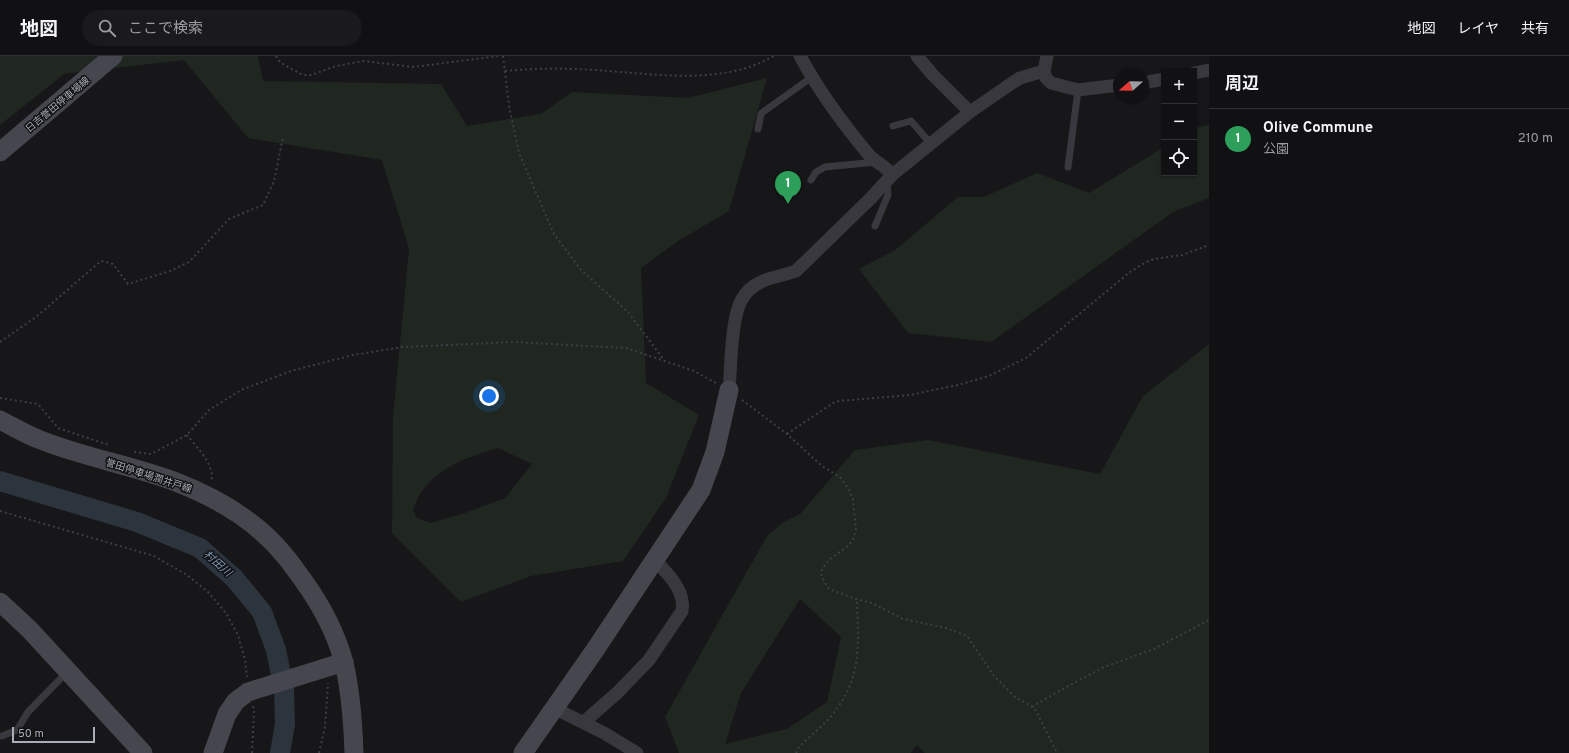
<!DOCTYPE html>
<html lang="ja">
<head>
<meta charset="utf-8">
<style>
  :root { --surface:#111113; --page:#1a1a1c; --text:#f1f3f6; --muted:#9c9da0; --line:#303133; --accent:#f9c22f }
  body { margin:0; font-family:Overpass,"Noto Sans JP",sans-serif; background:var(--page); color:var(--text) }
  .controls { position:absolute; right:12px; top:12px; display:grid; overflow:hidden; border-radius:0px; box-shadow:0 1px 3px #0004 }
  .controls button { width:36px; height:36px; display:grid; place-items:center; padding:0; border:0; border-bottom:1px solid var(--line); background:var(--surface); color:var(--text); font:20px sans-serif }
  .compass { position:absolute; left:1113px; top:12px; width:36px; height:36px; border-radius:50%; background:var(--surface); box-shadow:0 1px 3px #0004; rotate:250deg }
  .scale { position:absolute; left:12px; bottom:10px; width:83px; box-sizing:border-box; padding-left:4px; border:2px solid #a8adb9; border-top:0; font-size:11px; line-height:14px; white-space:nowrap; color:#a8adb9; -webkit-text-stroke:3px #121214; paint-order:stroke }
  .you { position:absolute; left:489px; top:340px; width:14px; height:14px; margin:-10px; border:3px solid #fff; border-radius:50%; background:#1a73e8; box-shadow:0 0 0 6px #1a73e833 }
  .badge { display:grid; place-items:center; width:26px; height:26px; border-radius:50%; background:var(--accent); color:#fff; font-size:13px; font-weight:700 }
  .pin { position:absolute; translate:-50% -33px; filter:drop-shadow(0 1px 2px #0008) }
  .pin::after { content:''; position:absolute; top:21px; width:14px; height:12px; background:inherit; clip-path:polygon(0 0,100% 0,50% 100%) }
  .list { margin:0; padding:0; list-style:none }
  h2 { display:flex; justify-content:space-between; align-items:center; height:52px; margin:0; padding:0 16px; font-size:17px }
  h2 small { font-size:13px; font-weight:400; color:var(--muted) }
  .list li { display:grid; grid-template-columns:26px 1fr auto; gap:12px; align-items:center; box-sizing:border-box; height:60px; padding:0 16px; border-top:1px solid var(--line) }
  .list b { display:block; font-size:15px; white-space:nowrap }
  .list p { margin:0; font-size:13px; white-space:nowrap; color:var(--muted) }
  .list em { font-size:13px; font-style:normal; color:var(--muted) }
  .icon { flex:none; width:22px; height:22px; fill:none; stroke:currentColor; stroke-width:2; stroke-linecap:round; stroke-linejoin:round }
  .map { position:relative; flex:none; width:1209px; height:697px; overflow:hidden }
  header { display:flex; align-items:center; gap:24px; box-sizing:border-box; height:56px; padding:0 20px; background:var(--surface); border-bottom:1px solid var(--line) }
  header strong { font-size:19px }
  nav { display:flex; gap:22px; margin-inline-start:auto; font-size:14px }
  .search { width:280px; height:36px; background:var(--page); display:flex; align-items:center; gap:10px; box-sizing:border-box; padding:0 14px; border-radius:22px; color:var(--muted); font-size:15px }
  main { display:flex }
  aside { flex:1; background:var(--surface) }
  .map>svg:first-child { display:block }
  .green { fill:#1f2720; fill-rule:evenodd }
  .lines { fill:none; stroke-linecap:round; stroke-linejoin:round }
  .river { stroke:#2c353e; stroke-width:20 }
  .path { stroke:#3e3f45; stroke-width:2; stroke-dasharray:2 3; stroke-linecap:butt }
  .lane { stroke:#38383e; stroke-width:7 }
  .street { stroke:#38383e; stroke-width:13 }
  .secondary { stroke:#46474e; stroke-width:19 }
  .labels { text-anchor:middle; stroke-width:3; stroke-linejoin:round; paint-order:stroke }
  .street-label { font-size:10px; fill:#a8adb9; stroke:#121214 }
  .water-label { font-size:11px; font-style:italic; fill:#7e98b6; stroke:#121214 }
</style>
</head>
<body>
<header>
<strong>地図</strong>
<div class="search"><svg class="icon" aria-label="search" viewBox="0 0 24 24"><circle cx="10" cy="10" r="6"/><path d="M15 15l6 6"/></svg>ここで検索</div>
<nav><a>地図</a><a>レイヤ</a><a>共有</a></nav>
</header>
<main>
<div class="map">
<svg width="1209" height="697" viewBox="0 0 1209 697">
  <rect width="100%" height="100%" fill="#171719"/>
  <!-- green -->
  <g class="green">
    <path d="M0,0H258L263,25L441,28L467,70L541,58L572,36L688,42L767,22L729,155L678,185L641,212L646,327L699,359L666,442L623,505L531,520L461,546L392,477L393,361L409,193L382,104L248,82L184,4L64,18L0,69ZM498,392L532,408L505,442L462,458L430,467L416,461L413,453C416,446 420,437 425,431C444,409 471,400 498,392Z"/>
    <path d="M1209,69V142L1173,156L991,286L908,277L859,213L895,194L958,141H984L1037,117L1089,137L1164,91V117H1194V72Z"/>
    <path d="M1209,288V697H925L917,689L911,697H679L665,661L767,480L782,467L800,458L855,394L928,384L1100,418L1143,340ZM800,543L841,581L827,646L787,673L725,688L741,637Z"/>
  </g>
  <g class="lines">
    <!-- river -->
    <path class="river" d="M0,425L137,466L200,492L234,522L262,556L276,594L284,633L285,668L280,697"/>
    <!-- path -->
    <g class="path">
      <path d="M276,0L280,6L288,11L303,19H311L336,10L363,5L414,11L498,0"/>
      <path d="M503,0L509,50L519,97L554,178L581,214L628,256L664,304"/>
      <path d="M505,15C528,13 550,12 573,13C637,14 715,34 774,0"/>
      <path d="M0,286L36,261L101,205L113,208L128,228L170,215L189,206L229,163L263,149L274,125L283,81"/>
      <path d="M0,342L38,348L58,372L109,389"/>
      <path d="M742,344L787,378L822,410L840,421L848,432L853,443L856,474L853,483L849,489L830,503L822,513L821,518L825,527L829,533L859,544L872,547L903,563L946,572L967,580L994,620L1015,641L1026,647L1035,653L1057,697"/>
      <path d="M787,378L833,347L839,345L910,339L958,329L989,320L1026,302L1130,216L1146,206L1154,203L1182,199L1209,189"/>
      <path d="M187,379C196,391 216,409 211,426"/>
      <path d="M134,396L151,398L187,379L209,354L241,334L291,315L353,299L403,291L514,286L626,292L694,315L716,327"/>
      <path d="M0,455L154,500L187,519L208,536L226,557L238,579L245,604L247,621"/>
      <path d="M1032,651L1059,635L1104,611L1154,593L1209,564"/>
      <path d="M252,697L254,655L253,650"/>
      <path d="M319,697L325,671L328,627"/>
      <path d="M796,697L799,691C809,681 822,671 832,659C863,621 858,589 857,543"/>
    </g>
    <!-- lane -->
    <g class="lane">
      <path d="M893,70L911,65L931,88"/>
      <path d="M758,73L761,58L763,56L812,21"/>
      <path d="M1068,111L1078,34"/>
      <path d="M811,124L816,116L825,111L876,106"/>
      <path d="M875,170L888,139L887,125"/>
      <path d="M2,680L17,674L28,656L67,616"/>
    </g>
    <!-- street -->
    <g class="street">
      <path d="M800,0C819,35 843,68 869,99C876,107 886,110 892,119"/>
      <path d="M917,0L932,18L970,56"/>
      <path d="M1047,0L1044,15L1046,22L1051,27L1078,34L1119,29"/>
      <path d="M1194,17L1209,14"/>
      <path d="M1143,27L1164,23"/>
      <path d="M729,334C731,311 731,264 741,245C745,236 754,229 763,225C774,220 786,219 796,215L871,142L892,119L970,56L1012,27L1020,22L1044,15"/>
      <path d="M554,652L604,677L637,697"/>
      <path d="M584,666L617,637L649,604L682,555C686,535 668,518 655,504"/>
    </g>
    <!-- secondary -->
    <g class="secondary">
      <path d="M0,96L113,0"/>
      <path d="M0,364C12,370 25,378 38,383C82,401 131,409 176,426C217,442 257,465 285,500C291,507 297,516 303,524C321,549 336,577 344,607C351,637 353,667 354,697"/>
      <path d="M0,546L30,574L143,697"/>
      <path d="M213,697L227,658L236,645L248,636L344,606"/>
      <path d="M523,697L595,594L701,434L715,396L729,334"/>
    </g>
  </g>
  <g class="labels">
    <!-- street labels -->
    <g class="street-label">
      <text transform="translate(57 48) rotate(-40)" y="4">日吉誉田停車場線</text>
      <text transform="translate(149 419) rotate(18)" y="4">誉田停車場潤井戸線</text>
    </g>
    <!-- water labels -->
    <g class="water-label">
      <text transform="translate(218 507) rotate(41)" y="4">村田川</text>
    </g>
  </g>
</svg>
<div class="controls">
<button>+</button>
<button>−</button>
<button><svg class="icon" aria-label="locate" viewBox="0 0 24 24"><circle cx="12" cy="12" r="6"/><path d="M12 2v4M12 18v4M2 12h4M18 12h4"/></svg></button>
</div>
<svg class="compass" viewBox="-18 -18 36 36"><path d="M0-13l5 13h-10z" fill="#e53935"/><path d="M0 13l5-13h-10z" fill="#9c9da0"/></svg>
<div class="scale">50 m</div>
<div class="you"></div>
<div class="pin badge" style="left:788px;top:148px;background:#2e9e5b">1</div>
</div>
<aside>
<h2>周辺<small></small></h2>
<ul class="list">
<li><span class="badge" style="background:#2e9e5b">1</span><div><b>Olive Commune</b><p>公園</p></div><em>210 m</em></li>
</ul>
</aside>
</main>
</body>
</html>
